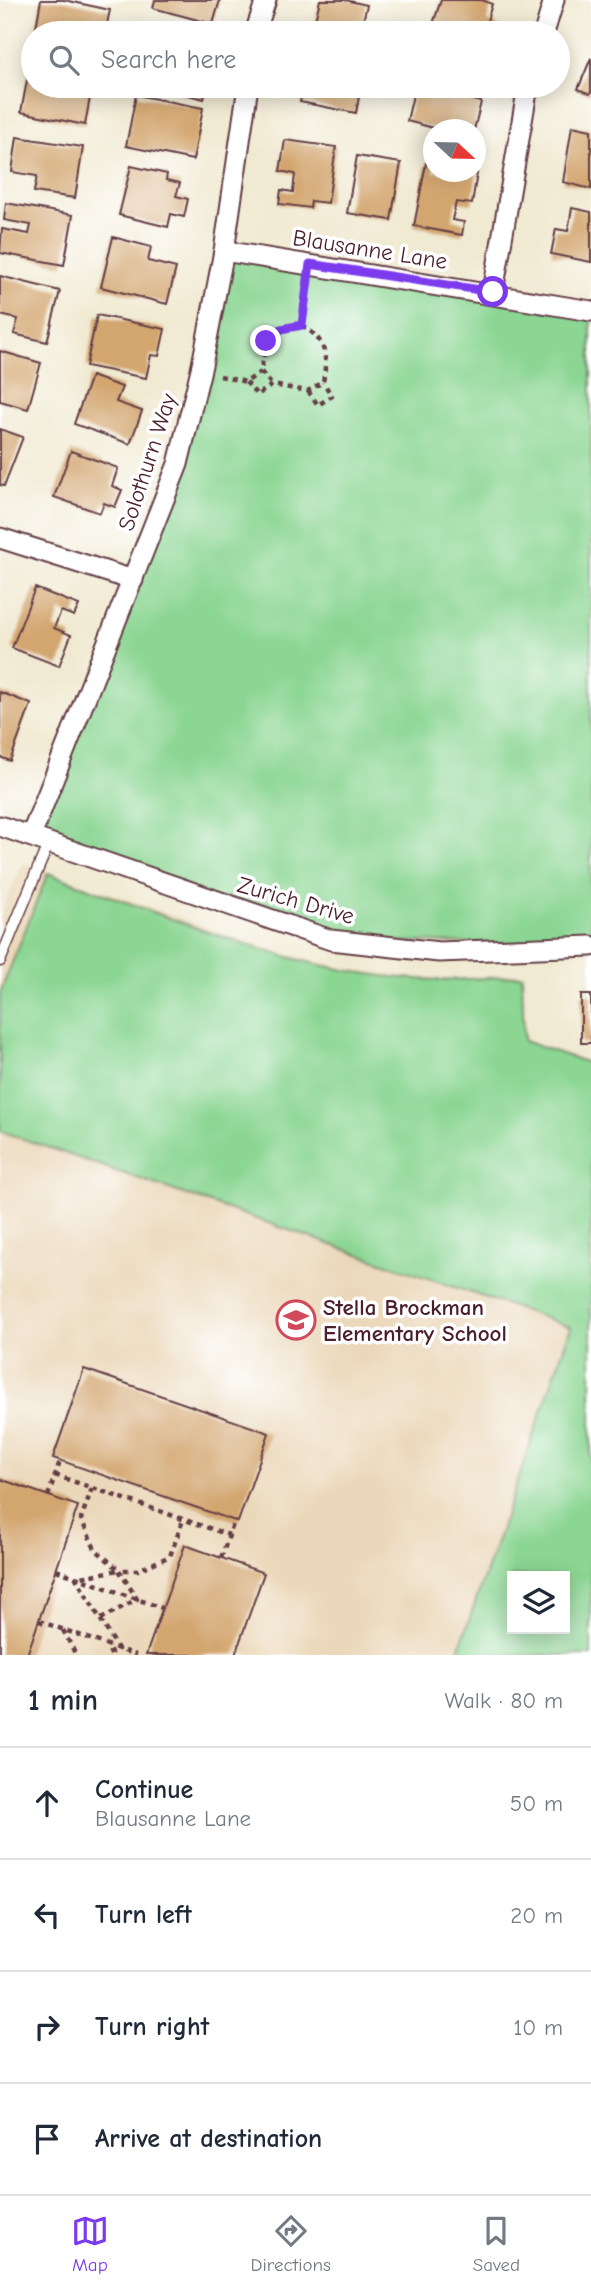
<!DOCTYPE html>
<html lang="en">
<head>
<meta charset="utf-8">
<style>
  :root { --surface:#fff; --page:#f6f6f7; --text:#1f2937; --muted:#747a83; --line:#e0e1e3; --accent:#7c3aed }
  body { margin:0; font-family:"Comic Neue",sans-serif; background:var(--page); color:var(--text) }
  .controls { position:absolute; right:21px; bottom:21px; display:grid; overflow:hidden; border-radius:0px; box-shadow:0 4px 18px #0003 }
  .controls button { width:63px; height:63px; display:grid; place-items:center; padding:0; border:0; border-bottom:2px solid var(--line); background:var(--surface); color:var(--text); font:35px sans-serif }
  .compass { position:absolute; left:423px; top:119px; width:63px; height:63px; border-radius:50%; background:var(--surface); box-shadow:0 4px 18px #0003; rotate:112deg }
  .stop { position:absolute; width:21px; height:21px; margin:-16px; border:5px solid #7c3aed; border-radius:50%; background:#fff }
  .stop.end { background:#7c3aed; border-color:#fff; box-shadow:0 2px 7px #0008 }
  .list { margin:0; padding:0; list-style:none }
  h2 { display:flex; justify-content:space-between; align-items:center; height:91px; margin:0; padding:0 28px; font-size:30px }
  h2 small { font-size:23px; font-weight:400; color:var(--muted) }
  .list li { display:grid; grid-template-columns:46px 1fr auto; gap:21px; align-items:center; box-sizing:border-box; height:112px; padding:0 28px; border-top:2px solid var(--line) }
  .list b { display:block; font-size:26px; white-space:nowrap }
  .list p { margin:0; font-size:23px; white-space:nowrap; color:var(--muted) }
  .list em { font-size:23px; font-style:normal; color:var(--muted) }
  .icon { flex:none; width:38px; height:38px; fill:none; stroke:currentColor; stroke-width:2; stroke-linecap:round; stroke-linejoin:round }
  .map { position:relative; flex:none; width:591px; height:1655px; overflow:hidden }
  .search { position:absolute; background:var(--surface); box-shadow:0 4px 18px #0003; left:21px; right:21px; top:21px; height:77px; display:flex; align-items:center; gap:18px; box-sizing:border-box; padding:0 24px; border-radius:38px; color:var(--muted); font-size:26px }
  .sheet { height:539px; background:var(--surface) }
  nav { display:flex; justify-content:space-around; align-items:center; box-sizing:border-box; height:98px; border-top:2px solid var(--line); background:var(--surface); font-size:19px; color:var(--muted) }
  nav a { display:grid; justify-items:center; gap:4px }
  nav .on { color:var(--accent) }
  .map>svg:first-child { display:block }
  .built { fill:#ebd8ba; fill-rule:evenodd }
  .green { fill:#8bd693; stroke:#6a7a5f; stroke-width:2; fill-rule:evenodd }
  .building { fill:#d3a66f }
  .lines { fill:none; stroke-linecap:round; stroke-linejoin:round }
  .lane-casing { stroke:#633d44; stroke-width:13 }
  .street-casing { stroke:#633d44; stroke-width:23 }
  .path { stroke:#633d44; stroke-width:4.5; stroke-dasharray:5 5; stroke-linecap:butt }
  .lane { stroke:#fff; stroke-width:10 }
  .street { stroke:#fff; stroke-width:19 }
  .route { stroke:#7c3aed; stroke-width:9 }
  .labels { text-anchor:middle; stroke-width:7; stroke-linejoin:round; paint-order:stroke }
  .street-label { font-size:23px; fill:#4a1f2b; stroke:#fff }
  .poi-label { font-size:23px; font-weight:bold; fill:#4a1f2b; stroke:#fff; text-anchor:start }
</style>
</head>
<body>
<div class="map">
<svg width="591" height="1655" viewBox="0 0 591 1655">
  <rect width="100%" height="100%" fill="#fff"/>
  <filter id="ink" filterUnits="userSpaceOnUse"><feTurbulence type="fractalNoise" baseFrequency=".0143" numOctaves="2"/><feDisplacementMap in="SourceGraphic" scale="14" xChannelSelector="R" yChannelSelector="G"/><feConvolveMatrix kernelMatrix="1 2 1 2 8 2 1 2 1" color-interpolation-filters="sRGB"/></filter>
  <filter id="wash" filterUnits="userSpaceOnUse"><feTurbulence type="fractalNoise" baseFrequency=".00686" numOctaves="4" result="noise"/><feDisplacementMap in="SourceGraphic" scale="28" xChannelSelector="R" yChannelSelector="G"/><feGaussianBlur stdDeviation="1.57" result="paint"/><feColorMatrix in="noise" values="0 0 0 0 0 0 0 0 0 0 0 0 0 0 0 0 0 1.4 0 .05"/><feComposite in="paint" operator="in"/></filter>
  <g filter="url(#wash)">
    <rect width="100%" height="100%" fill="#f1ead3"/>
    <!-- built -->
    <path class="built" d="M22,863L282,954L355,971L441,980L522,975L524,1041L591,1064V1655H0V917ZM512,1576H565V1629H512Z"/>
    <!-- green -->
    <g class="green">
      <path d="M224,251L591,311V946L331,940L31,836L178,464Z"/>
      <path d="M48,873C174,918 306,979 442,980C469,980 496,977 522,975L524,1041L591,1064V1655H457L571,1327L0,1131V993ZM565,1576V1629H512V1576Z"/>
    </g>
    <g id="blocks">
      <!-- building -->
      <g class="building">
        <path d="M41,0H64L110,10L105,33H35Z"/>
        <path d="M155,0H220L213,24L153,8Z"/>
        <path d="M320,0H345L367,5L360,33H312Z"/>
        <path d="M441,0H482L492,4L487,21L498,25L495,33H430Z"/>
        <path d="M591,58V92L590,94L578,89Z"/>
        <path d="M29,70L33,71V86H92L85,125L21,112Z"/>
        <path d="M153,86H207L204,99Z"/>
        <path d="M303,86H361L356,113L300,102Z"/>
        <path d="M415,86H457L454,95L481,102L474,130H441L407,121Z"/>
        <path d="M136,95L203,108L193,160L126,146Z"/>
        <path d="M572,126L591,130V189L563,182Z"/>
        <path d="M17,137L83,147L75,198L34,192L37,176L12,172Z"/>
        <path d="M285,140L336,147L328,203L311,201L310,208L279,204L281,190L293,192L295,174L280,171Z"/>
        <path d="M357,156L401,163L391,220L347,213Z"/>
        <path d="M426,163L434,164V172L477,173L472,204L456,202L452,220L464,222L462,235L414,226Z"/>
        <path d="M131,166L167,174L166,180L180,183L176,196L188,199L184,217L171,214L168,227L119,215Z"/>
        <path d="M6,203L73,215L64,265L0,253L2,229L29,234L31,225L4,220Z"/>
        <path d="M572,208L591,212V262L551,254L556,229L568,231Z"/>
        <path d="M113,237L151,247L148,261L176,268L167,304L101,287Z"/>
        <path d="M0,276L60,291L47,342L14,334L18,319L0,315Z"/>
        <path d="M97,315L165,329L159,356L151,355L146,378L86,366Z"/>
        <path d="M0,351L41,363L28,409L0,401Z"/>
        <path d="M91,376L122,387L116,402L142,411L130,444L74,424Z"/>
        <path d="M0,429L23,437L4,486L0,485Z"/>
        <path d="M71,451L118,468L112,486L122,490L115,507L104,503L100,513L54,497Z"/>
        <path d="M35,588L79,605L74,616L61,611L54,628L71,635L59,666L12,648Z"/>
        <path d="M0,692L31,704L10,761L0,757Z"/>
        <rect x="581" y="995" width="10" height="48"/>
        <path d="M84,1369L269,1433L238,1522L53,1458Z"/>
        <path d="M0,1479L78,1506L27,1655H0Z"/>
        <path d="M185,1545L264,1573L235,1655H146Z"/>
      </g>
    </g>
  </g>
  <g filter="url(#ink)">
    <use href="#blocks" fill-opacity="0" stroke="#633d44" stroke-width="2"/>
    <g class="lines">
      <!-- lane casing -->
      <g class="lane-casing">
        <path id="lane" d="M0,961L49,842"/>
      </g>
      <!-- street casing -->
      <g class="street-casing">
        <g id="street">
          <path d="M255,33L266,0"/>
          <path d="M544,33L554,0"/>
          <path d="M224,251L591,311"/>
          <path d="M493,292L528,86"/>
          <path d="M0,538L133,580"/>
          <path d="M0,826L331,940L439,952L591,946"/>
          <path d="M31,836L178,464L202,365L224,251L248,86"/>
        </g>
      </g>
      <!-- path -->
      <g class="path">
        <path d="M261,372L272,385"/>
        <path d="M220,376L246,382L261,372C265,341 268,328 302,325L307,286"/>
        <path d="M246,382L257,395L272,385L308,391L323,382C328,355 326,340 302,325"/>
        <path d="M308,391L318,405L332,396L323,382"/>
        <path d="M55,1475L229,1535"/>
        <path d="M92,1488L81,1519L95,1549L119,1570L76,1578L118,1649L106,1655"/>
        <path d="M48,1496L60,1461"/>
        <path d="M221,1558L234,1521"/>
        <path d="M56,1570L162,1608"/>
        <path d="M101,1619L137,1599L119,1570H138L170,1556L183,1520"/>
        <path d="M39,1621L136,1655"/>
        <path d="M63,1630L76,1655"/>
      </g>
      <!-- lane -->
      <use href="#lane" class="lane"/>
      <!-- street -->
      <use href="#street" class="street"/>
    </g>
  </g>
  <g class="lines" filter="url(#ink)">
    <!-- route -->
    <path class="route" d="M266,341L281,329L302,325L310,264L493,292"/>
  </g>
  <!-- icons -->
  <defs>
    <g id="school-ring" transform="scale(2.0125)"><circle r="9.5" fill="#fff" stroke="#d1495b" stroke-width="1.5"/><path d="M0-5L7-2L0 1L-7-2ZM-4 1L0 2.5L4 1V4Q0 6-4 4Z" fill="#d1495b"/></g>
  </defs>
  <g fill-rule="evenodd">
    <use href="#school-ring" x="296" y="1320"/>
  </g>
  <g class="labels">
    <!-- street labels -->
    <g class="street-label">
      <text transform="translate(370 249) rotate(9)" y="8">Blausanne Lane</text>
      <text transform="translate(147 462) rotate(-72)" y="8">Solothurn Way</text>
      <text transform="translate(296 900) rotate(16)" y="8">Zurich Drive</text>
    </g>
    <!-- poi labels -->
    <g class="poi-label">
      <text x="323" y="1315">Stella Brockman<tspan x="323" dy="26">Elementary School</tspan></text>
    </g>
  </g>
</svg>
<div class="controls">
<button><svg class="icon" aria-label="layers" viewBox="0 0 24 24"><path d="M12 4l9 5-9 5-9-5zM3 14l9 5 9-5"/></svg></button>
</div>
<svg class="compass" viewBox="-18 -18 36 36"><path d="M0-13l5 13h-10z" fill="#e53935"/><path d="M0 13l5-13h-10z" fill="#747a83"/></svg>
<div class="stop" style="left:493px;top:292px"></div>
<div class="stop end" style="left:266px;top:341px"></div>
<div class="search"><svg class="icon" aria-label="search" viewBox="0 0 24 24"><circle cx="10" cy="10" r="6"/><path d="M15 15l6 6"/></svg>Search here</div>
</div>
<section class="sheet">
<h2>1 min<small>Walk · 80 m</small></h2>
<ul class="list">
<li><svg class="icon" aria-label="ahead" viewBox="0 0 24 24"><path d="M12 20V5M6 11l6-6 6 6"/></svg><div><b>Continue</b><p>Blausanne Lane</p></div><em>50 m</em></li>
<li><svg class="icon" aria-label="left" viewBox="0 0 24 24"><path d="M17 20v-9H6M10 6l-5 5 5 5"/></svg><div><b>Turn left</b></div><em>20 m</em></li>
<li><svg class="icon" aria-label="right" viewBox="0 0 24 24"><path d="M7 20v-9h11M14 6l5 5-5 5"/></svg><div><b>Turn right</b></div><em>10 m</em></li>
<li><svg class="icon" aria-label="arrive" viewBox="0 0 24 24"><path d="M6 21V4h12l-3 4 3 4H6"/></svg><div><b>Arrive at destination</b></div></li>
</ul>
</section>
<nav>
<a class="on"><svg class="icon" aria-label="map" viewBox="0 0 24 24"><path d="M3 6l6-2 6 2 6-2v14l-6 2-6-2-6 2zM9 4v14M15 6v14"/></svg>Map</a>
<a><svg class="icon" aria-label="directions" viewBox="0 0 24 24"><path d="M12 3l9 9-9 9-9-9zM9 14v-3h6M13 9l2 2-2 2"/></svg>Directions</a>
<a><svg class="icon" aria-label="saved" viewBox="0 0 24 24"><path d="M7 4h10v16l-5-4-5 4z"/></svg>Saved</a>
</nav>
</body>
</html>
